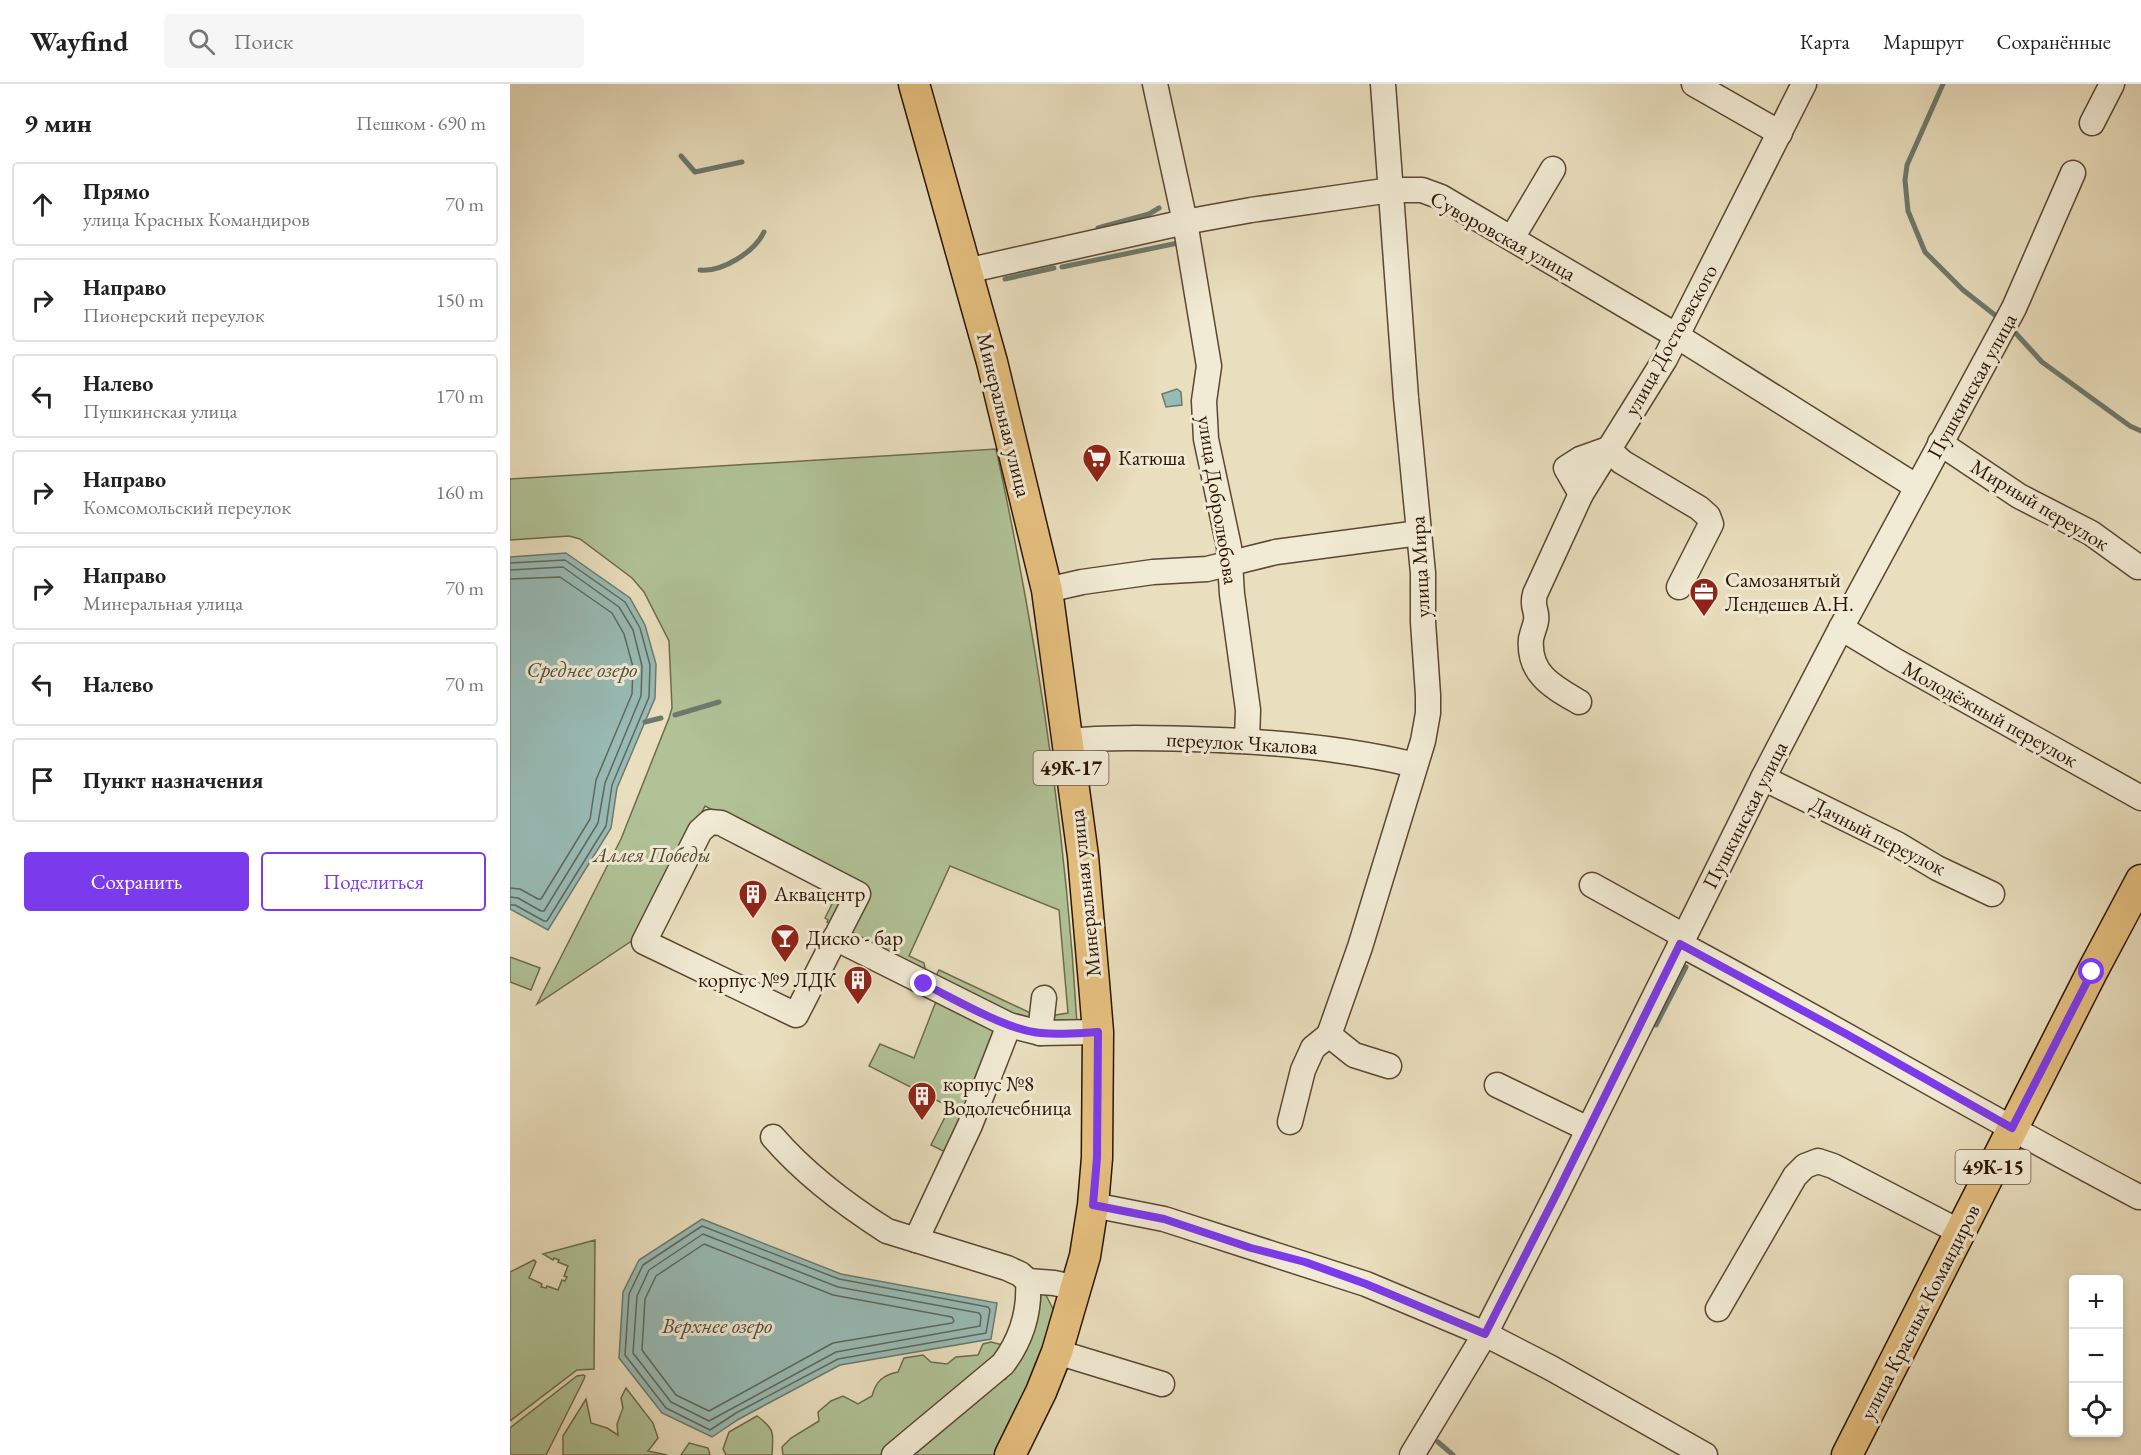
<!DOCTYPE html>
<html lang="ru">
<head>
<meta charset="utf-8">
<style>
  :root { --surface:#fff; --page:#f6f6f6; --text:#222; --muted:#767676; --line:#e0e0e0; --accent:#7c3aed }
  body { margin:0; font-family:"EB Garamond",serif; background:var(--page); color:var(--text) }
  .controls { position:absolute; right:18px; bottom:18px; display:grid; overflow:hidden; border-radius:6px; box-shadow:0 3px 9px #0003 }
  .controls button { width:54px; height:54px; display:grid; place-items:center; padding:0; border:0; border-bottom:2px solid var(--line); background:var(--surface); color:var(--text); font:30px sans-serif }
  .stop { position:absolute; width:18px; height:18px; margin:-14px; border:4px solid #7c3aed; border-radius:50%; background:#fff }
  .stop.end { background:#7c3aed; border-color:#fff; box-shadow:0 2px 6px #0008 }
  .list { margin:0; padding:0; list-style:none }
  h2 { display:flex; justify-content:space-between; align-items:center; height:78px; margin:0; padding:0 24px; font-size:26px }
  h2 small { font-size:20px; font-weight:400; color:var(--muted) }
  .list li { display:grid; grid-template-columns:39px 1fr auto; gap:18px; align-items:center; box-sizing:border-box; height:84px; margin:0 12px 12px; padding:0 12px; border:2px solid var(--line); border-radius:6px }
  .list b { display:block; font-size:22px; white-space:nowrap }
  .list p { margin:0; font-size:20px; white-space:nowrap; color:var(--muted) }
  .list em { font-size:20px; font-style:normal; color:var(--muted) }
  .actions { display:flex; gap:12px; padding:18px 24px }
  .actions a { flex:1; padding:14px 0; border:2px solid var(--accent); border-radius:6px; text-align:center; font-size:21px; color:var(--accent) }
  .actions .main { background:var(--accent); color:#fff }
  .icon { flex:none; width:33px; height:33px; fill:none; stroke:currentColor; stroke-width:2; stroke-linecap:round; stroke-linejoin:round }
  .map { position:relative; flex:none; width:1631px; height:1371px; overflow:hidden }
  header { display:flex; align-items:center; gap:36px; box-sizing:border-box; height:84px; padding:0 30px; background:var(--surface); border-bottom:2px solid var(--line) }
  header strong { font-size:28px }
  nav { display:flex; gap:33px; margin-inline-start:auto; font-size:21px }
  .search { width:420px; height:54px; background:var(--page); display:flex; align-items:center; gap:15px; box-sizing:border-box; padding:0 21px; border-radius:6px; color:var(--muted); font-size:22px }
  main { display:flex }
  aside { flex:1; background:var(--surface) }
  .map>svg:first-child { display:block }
  .green { fill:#b0c296; stroke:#6e6c4c; stroke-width:1.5 }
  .water { fill:#98bbb5; stroke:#6d796e; stroke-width:1.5 }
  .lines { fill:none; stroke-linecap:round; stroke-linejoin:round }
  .shore { stroke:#62685c; stroke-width:1.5 }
  .stream { stroke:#6d796e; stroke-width:5 }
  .minor-casing { stroke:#5b4732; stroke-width:27 }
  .major-casing { stroke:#2c1503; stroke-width:33 }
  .minor { stroke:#f1ead4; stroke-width:24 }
  .major { stroke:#e4bf7e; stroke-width:30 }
  .route { stroke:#7c3aed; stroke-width:8 }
  .labels { text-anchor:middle; stroke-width:6; stroke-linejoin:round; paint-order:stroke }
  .shield { fill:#f1ead4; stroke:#675542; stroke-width:1.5 }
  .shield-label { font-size:20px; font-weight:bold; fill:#2c1503 }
  .street-label { font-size:21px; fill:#2c1503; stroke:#f1ead4 }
  .poi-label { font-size:21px; fill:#2c1503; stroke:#f1ead4; text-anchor:start }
  .park-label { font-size:21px; font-style:italic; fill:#54492f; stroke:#f1ead4 }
  .water-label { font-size:22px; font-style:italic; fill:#524f41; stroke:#f1ead4 }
</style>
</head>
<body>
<header>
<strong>Wayfind</strong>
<div class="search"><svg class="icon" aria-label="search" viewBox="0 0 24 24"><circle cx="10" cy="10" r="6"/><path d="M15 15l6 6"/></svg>Поиск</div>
<nav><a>Карта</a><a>Маршрут</a><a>Сохранённые</a></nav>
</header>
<main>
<aside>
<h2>9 мин<small>Пешком · 690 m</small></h2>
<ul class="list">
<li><svg class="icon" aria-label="ahead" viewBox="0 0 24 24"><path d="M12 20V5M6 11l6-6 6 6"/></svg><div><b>Прямо</b><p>улица Красных Командиров</p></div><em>70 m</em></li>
<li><svg class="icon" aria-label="right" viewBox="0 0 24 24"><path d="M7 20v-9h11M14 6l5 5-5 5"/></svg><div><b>Направо</b><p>Пионерский переулок</p></div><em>150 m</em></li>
<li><svg class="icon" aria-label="left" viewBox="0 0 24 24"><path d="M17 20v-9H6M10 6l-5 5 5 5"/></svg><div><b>Налево</b><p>Пушкинская улица</p></div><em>170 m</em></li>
<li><svg class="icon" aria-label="right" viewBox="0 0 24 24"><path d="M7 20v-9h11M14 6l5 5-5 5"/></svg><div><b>Направо</b><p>Комсомольский переулок</p></div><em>160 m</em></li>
<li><svg class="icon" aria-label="right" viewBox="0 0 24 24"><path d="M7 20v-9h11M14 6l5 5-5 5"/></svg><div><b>Направо</b><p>Минеральная улица</p></div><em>70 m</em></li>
<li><svg class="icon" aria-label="left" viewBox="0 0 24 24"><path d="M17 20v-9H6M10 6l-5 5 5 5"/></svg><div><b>Налево</b></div><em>70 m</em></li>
<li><svg class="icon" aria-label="arrive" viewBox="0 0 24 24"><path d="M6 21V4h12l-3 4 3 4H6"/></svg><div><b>Пункт назначения</b></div></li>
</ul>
<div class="actions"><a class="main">Сохранить</a><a>Поделиться</a></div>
</aside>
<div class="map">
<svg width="1631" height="1371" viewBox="0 0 1631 1371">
  <rect width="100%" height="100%" fill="#e9debd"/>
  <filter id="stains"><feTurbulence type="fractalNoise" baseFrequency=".00333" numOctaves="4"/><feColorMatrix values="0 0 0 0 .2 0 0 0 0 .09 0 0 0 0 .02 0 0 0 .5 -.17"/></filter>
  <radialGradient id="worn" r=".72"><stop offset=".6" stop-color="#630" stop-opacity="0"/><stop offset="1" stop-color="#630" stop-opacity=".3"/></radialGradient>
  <!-- green -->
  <g class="green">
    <path d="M486,365C527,554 556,747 567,941H540L539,932L558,929L549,826L440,782L399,872L414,879L415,884L412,887L340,851L358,805L195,722L129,852L27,920L111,755L159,634L162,624L159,557L134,508L122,494L70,455L59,452L0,456V395Z"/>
    <path d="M320,802L334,811L324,841L317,838L318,836L315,834L322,820L313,815Z"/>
    <path d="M0,873L30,884L21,906L0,898Z"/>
    <path d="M429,886L527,932L523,939L425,894Z"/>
    <path d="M428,917L488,944L441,1071L421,1061L440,1023L359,982L370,960L404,974L425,920Z"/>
    <path d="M85,1156L84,1285L67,1286L0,1337V1188L24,1176L26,1178L19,1194L32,1200L31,1203L36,1204L37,1202L48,1206L52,1196L55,1197L57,1193L54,1192L58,1182L48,1178L49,1176L44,1174L43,1176L33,1170Z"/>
    <path d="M534,1207L545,1229L542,1247L525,1280L521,1301L492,1371H273L272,1363L281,1354L309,1337L308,1328L321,1317L333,1312L348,1320L362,1312C366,1297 373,1291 388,1288L394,1274L413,1271L421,1278L437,1280L446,1273L468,1271L473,1260L481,1258L493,1261L485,1299L496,1295L524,1208Z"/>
    <path d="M73,1291L75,1292L74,1295L36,1371H0V1344L67,1292Z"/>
    <path d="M116,1304L143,1339L148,1354L138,1367L157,1371H53V1352L76,1315L81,1339L97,1344L108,1351L107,1340L113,1324L111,1314Z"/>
    <path d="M247,1332C266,1346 263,1349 262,1371H216L213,1365L219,1348Z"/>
    <path d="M179,1359L198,1364L200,1371H171Z"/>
  </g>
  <!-- water -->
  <g class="water">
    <path d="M667,305L671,308L672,321L656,323L652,310Z"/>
    <path d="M56,469L120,514L135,541L146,580L145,614L107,704L101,744L38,846L0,825V473Z"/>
    <path d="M192,1135L331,1190L487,1219L481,1255L330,1281L229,1335L202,1353L152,1329L109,1274L113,1208L129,1176Z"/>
  </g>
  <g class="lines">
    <!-- shore -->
    <g class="shore">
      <path d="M0,479L55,476L115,518L130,544L140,581L139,613L102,701L96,742L37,837H34L5,821H0"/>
      <path d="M0,486L53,483L109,523L123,546L132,582L131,612L95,699L88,739L34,827H31L8,814L0,813"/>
      <path d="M0,495L50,493L102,529L114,550L123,583L122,610L86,696L80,735L31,815H28L10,805L0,804"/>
      <path d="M192,1142L329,1195L478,1223L480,1226L476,1249L328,1275L226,1329L200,1346L156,1324L115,1271L119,1210L133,1181Z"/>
      <path d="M193,1150L328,1203L469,1229L471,1232L470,1242L326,1268L199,1337L161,1318L123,1269L127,1212L139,1186Z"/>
      <path d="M194,1160L323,1211L442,1233L444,1237L442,1239L323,1259L199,1327L166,1311L132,1266L135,1215L146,1192Z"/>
    </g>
    <!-- stream -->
    <g class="stream">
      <path d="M1433,0L1397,81L1395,96L1398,127L1415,168L1453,206L1490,235"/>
      <path d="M171,72L185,88L232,78"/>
      <path d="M588,144L639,130L649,124"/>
      <path d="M552,183L668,159"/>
      <path d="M190,186C213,188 244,168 254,148"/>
      <path d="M495,195L544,184"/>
      <path d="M1501,244L1532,278L1620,342L1631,347"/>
      <path d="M165,631L209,618"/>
      <path d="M135,638L151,634"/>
      <path d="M1146,941L1176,883"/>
      <path d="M928,1358L943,1371"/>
    </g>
    <!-- minor casing -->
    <g class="minor-casing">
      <g id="minor">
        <path d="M645,0L675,138L699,282L694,317L696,355L719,463L722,510L738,626L737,656"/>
        <path d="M1184,0L1270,49"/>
        <path d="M1582,39L1602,0"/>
        <path d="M1002,154L1043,85"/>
        <path d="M456,187L675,138L741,126L881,106H912L931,113L1167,252L1407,403"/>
        <path d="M1430,359L1509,412L1581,449L1628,483"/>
        <path d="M1071,410L1056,384L1070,375L1098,365L1112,378L1189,424L1198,432L1201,440L1169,503"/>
        <path d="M537,506L572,498L643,488L697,485L766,468L909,449"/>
        <path d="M1331,544L1384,576L1631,714"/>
        <path d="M1069,618C1043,603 1018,590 1021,555C1022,549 1025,543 1026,537C1028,526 1021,524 1025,510L1071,410L1155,275L1294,0"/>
        <path d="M557,657C598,653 640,654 681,655C757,657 832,663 905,681"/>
        <path d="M1253,694L1387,760L1427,784L1482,810"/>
        <path d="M200,738L211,739L348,810L286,931L134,858L190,747Z"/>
        <path d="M1082,801L1174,852"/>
        <path d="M325,854L499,941L530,949L588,948"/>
        <path d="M1170,860C1324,942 1474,1032 1629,1113"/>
        <path d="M530,949L534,914"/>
        <path d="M819,951L850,863L913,657L918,629V611L913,538V489L896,314L873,0"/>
        <path d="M819,951L844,971L879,982"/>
        <path d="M987,1001L1078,1045"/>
        <path d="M780,1038L793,986L803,964L819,951"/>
        <path d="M263,1053C295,1090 336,1121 377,1147L497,1184L510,1190L518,1197C520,1227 511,1256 493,1280L384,1371"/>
        <path d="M583,1121L654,1135L856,1200L975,1250L1041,1284L1195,1371"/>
        <path d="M406,1156L460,1041L499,941"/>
        <path d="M518,1197L544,1199L567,1204"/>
        <path d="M1208,1225L1285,1092L1295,1082L1308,1077L1323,1082L1450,1148"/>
        <path d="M547,1268L652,1300"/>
        <path d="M902,1371L975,1250L1047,1109L1253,694L1331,544L1504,224L1563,89"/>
      </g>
    </g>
    <!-- major casing -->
    <g class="major-casing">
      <g id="major">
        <path d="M404,0L482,278L537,506L573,772L584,899L588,948L587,1074L583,1121L575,1172L547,1268L531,1308L500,1371"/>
        <path d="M1337,1371L1582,888L1631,796"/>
      </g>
    </g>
    <!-- minor -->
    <use href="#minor" class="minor"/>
    <!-- major -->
    <use href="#major" class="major"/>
  </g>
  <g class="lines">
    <!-- route -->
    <path class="route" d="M414,900C445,915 498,947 531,949C550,951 569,949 588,948L587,1074L583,1121L654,1135L741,1164L795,1178L856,1200L975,1250L1047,1109L1170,860L1338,951L1502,1044L1582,888"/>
  </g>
  <!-- icons -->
  <defs>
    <g id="supermarket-pin" transform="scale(1.5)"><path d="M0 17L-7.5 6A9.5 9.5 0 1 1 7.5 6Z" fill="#8f2418" stroke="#f1ead4"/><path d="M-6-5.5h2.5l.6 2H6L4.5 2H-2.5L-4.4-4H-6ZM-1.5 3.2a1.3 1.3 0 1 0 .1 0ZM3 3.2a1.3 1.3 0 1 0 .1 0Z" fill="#fff"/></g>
    <g id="office-pin" transform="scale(1.5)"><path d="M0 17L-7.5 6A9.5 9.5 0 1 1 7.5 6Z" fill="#8f2418" stroke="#f1ead4"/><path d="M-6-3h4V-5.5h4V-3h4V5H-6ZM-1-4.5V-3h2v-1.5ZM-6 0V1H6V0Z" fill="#fff"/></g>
    <g id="building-pin" transform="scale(1.5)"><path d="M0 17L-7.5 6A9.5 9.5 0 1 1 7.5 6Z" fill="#8f2418" stroke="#f1ead4"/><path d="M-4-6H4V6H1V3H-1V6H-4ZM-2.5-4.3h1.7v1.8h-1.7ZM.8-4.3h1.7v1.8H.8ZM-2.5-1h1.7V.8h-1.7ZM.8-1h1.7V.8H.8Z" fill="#fff"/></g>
    <g id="bar-pin" transform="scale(1.5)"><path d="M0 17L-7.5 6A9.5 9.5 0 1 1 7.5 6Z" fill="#8f2418" stroke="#f1ead4"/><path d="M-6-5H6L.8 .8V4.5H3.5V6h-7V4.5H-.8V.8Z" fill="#fff"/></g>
  </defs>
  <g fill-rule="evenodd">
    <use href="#supermarket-pin" x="587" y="374"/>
    <use href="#office-pin" x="1194" y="508"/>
    <use href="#building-pin" x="243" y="810"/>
    <use href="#bar-pin" x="275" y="854"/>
    <use href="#building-pin" x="348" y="896"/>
    <use href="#building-pin" x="412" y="1012"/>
  </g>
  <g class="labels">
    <!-- shield labels -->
    <g class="shield">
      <rect x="523.5" y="667" width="75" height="34" rx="4.5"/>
      <rect x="1445.5" y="1066" width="75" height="34" rx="4.5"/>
    </g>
    <g class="shield-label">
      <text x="561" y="691">49К-17</text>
      <text x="1483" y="1090">49К-15</text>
    </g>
    <!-- street labels -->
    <g class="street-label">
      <text transform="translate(993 152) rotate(29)" y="7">Суворовская улица</text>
      <text transform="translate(1161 256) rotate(-61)" y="7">улица Достоевского</text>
      <text transform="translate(1462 302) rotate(-61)" y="7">Пушкинская улица</text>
      <text transform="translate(494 331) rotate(76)" y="7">Минеральная улица</text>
      <text transform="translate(708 416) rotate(81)" y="7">улица Добролюбова</text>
      <text transform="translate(1530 421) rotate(31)" y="7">Мирный переулок</text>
      <text transform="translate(910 483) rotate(-93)" y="7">улица Мира</text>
      <text transform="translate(1480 630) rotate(29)" y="7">Молодёжный переулок</text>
      <text transform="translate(732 659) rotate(3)" y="7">переулок Чкалова</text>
      <text transform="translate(1235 731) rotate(-63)" y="7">Пушкинская улица</text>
      <text transform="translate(1368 752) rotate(27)" y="7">Дачный переулок</text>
      <text transform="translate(575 809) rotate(-96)" y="7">Минеральная улица</text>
      <text transform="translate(1410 1228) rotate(-63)" y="7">улица Красных Командиров</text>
    </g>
    <!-- poi labels -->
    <g class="poi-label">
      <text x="608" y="381">Катюша</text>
      <text x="1215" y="503">Самозанятый<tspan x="1215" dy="24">Лендешев А.Н.</tspan></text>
      <text x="264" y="817">Аквацентр</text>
      <text x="296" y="861">Диско - бар</text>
      <text x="327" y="903" text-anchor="end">корпус №9 ЛДК</text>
      <text x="433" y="1007">корпус №8<tspan x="433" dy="24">Водолечебница</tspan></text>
    </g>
    <!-- park labels -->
    <g class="park-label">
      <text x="142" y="778">Аллея Победы</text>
    </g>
    <!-- water labels -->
    <g class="water-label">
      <text x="72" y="593">Среднее озеро</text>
      <text x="207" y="1249">Верхнее озеро</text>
    </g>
  </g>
  <rect width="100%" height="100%" filter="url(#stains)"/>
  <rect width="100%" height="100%" fill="url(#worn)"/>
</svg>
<div class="controls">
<button>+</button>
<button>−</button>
<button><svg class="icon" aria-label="locate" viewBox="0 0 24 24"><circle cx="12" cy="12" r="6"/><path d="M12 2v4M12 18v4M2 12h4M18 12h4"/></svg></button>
</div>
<div class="stop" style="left:1582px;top:888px"></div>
<div class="stop end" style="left:414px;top:900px"></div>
</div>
</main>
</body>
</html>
